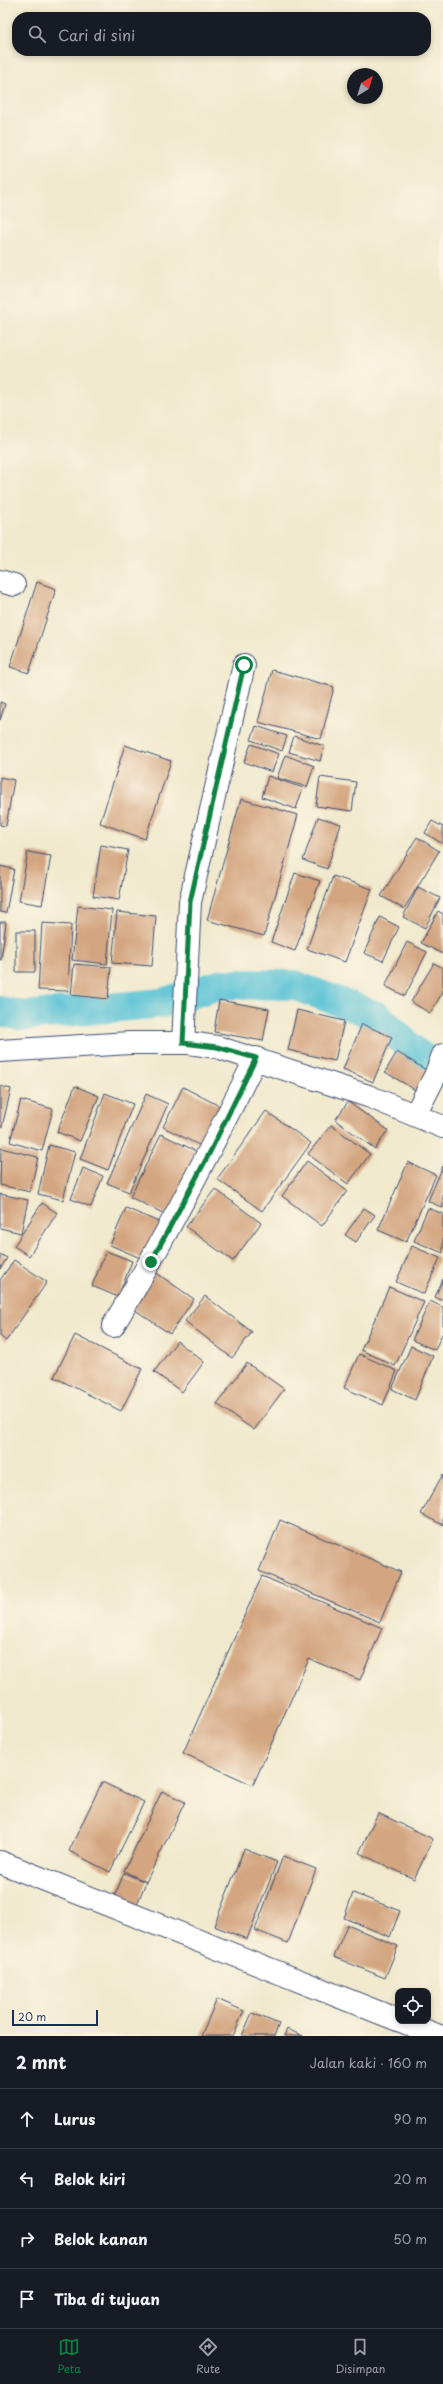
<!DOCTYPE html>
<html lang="id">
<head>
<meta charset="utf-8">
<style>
  :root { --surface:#171b24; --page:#242831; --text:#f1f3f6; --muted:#9ea1a6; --line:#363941; --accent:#0b8043 }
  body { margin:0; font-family:"Playpen Sans",sans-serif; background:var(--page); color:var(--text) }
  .controls { position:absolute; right:12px; bottom:12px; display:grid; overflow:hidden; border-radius:8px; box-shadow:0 2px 6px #0003 }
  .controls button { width:36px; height:36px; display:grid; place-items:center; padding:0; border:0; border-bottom:1px solid var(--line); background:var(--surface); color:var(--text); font:20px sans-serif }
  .compass { position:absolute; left:347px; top:68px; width:36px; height:36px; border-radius:50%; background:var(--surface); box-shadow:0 2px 6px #0003; rotate:38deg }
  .scale { position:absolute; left:12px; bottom:10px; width:86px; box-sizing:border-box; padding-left:4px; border:2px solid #1b2f5e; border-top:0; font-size:11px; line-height:14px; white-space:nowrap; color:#1b2f5e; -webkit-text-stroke:3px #fcf5e5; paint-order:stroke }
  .stop { position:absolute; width:12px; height:12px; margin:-9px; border:3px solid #0b8043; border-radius:50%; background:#fff }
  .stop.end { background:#0b8043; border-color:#fff; box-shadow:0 1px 4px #0008 }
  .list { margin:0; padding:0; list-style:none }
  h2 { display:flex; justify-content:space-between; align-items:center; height:52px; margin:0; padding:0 16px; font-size:17px }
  h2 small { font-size:13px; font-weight:400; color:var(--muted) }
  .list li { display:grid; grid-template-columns:26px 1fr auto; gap:12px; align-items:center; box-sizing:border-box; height:60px; padding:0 16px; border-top:1px solid var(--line) }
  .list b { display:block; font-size:15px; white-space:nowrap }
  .list em { font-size:13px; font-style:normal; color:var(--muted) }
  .icon { flex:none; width:22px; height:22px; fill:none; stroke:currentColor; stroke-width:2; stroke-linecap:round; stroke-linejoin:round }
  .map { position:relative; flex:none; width:443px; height:2036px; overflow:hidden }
  .search { position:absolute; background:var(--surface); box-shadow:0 2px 6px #0003; left:12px; right:12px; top:12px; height:44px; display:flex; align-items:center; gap:10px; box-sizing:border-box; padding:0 14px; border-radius:16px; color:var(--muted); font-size:15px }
  .sheet { height:292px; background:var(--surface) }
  nav { display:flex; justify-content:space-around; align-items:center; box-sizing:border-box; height:56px; border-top:1px solid var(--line); background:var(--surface); font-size:11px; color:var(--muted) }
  nav a { display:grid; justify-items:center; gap:2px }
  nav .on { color:var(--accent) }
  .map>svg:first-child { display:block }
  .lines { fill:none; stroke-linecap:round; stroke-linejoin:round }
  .canal { stroke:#5ac3d6; stroke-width:30 }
  .building { fill:#d3a580 }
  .minor-casing { stroke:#3b4b6f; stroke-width:24 }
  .minor { stroke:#fff; stroke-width:22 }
  .route { stroke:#0b8043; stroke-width:5 }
</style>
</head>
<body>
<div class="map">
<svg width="443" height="2036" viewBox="0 0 443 2036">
  <rect width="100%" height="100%" fill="#fcf5e5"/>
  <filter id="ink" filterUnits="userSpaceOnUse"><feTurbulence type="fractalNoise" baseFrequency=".025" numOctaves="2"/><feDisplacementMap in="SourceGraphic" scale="8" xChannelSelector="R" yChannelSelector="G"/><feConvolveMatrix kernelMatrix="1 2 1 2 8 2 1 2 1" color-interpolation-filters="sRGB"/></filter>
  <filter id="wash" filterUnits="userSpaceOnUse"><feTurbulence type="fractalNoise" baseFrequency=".012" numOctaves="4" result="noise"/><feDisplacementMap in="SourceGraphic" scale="16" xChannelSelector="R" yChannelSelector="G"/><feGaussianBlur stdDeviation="0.9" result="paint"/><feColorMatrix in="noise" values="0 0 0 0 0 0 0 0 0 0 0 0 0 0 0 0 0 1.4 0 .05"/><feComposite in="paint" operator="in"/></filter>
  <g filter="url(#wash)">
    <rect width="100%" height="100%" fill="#f0e9cd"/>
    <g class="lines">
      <!-- canal -->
      <path class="canal" d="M0,1011L23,1016L162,1003L222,984L294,985L377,1016L414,1051L443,1072"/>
    </g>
    <g id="blocks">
      <!-- building -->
      <g class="building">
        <path d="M37,582L56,589L29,673L10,667Z"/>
        <path d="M272,670L334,687L321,739L258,722Z"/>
        <path d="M0,702L5,704L0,720Z"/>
        <path d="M256,726L287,736L282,751L251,740Z"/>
        <path d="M294,736L324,746L320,761L289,752Z"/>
        <path d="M251,744L279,754L272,772L244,762Z"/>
        <path d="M125,745L171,761L145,839L100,823Z"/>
        <path d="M285,755L314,766L307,787L277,778Z"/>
        <path d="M268,776L303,788L296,809L262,797Z"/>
        <path d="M0,777L14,780L6,826L0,825Z"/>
        <path d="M320,777L356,782L352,811L316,806Z"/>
        <path d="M241,799L298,815L264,936L207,920Z"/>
        <path d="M318,817L341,824L327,869L303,860Z"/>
        <path d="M432,821L443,827V844L425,833Z"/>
        <path d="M417,837L439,851L404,909L381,896Z"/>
        <path d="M101,845L128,850L119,900L93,896Z"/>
        <path d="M28,852L51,856L42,905L19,901Z"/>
        <path d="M0,866L14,869L6,913L0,912Z"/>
        <path d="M295,873L320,881L295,951L271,942Z"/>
        <path d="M333,876L372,889L345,962L307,949Z"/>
        <path d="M418,887L440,898L425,928L403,917Z"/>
        <path d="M78,906L112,910L107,964L72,960Z"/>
        <path d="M438,911L443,914V954L421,943Z"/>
        <path d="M117,912L156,916L152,966L112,963Z"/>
        <path d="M380,917L399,927L383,961L364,953Z"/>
        <path d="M0,922H6L1,960H0Z"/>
        <path d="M42,923L71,925L68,991L38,990Z"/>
        <rect x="16" y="931" width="19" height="41"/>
        <path d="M407,942L427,952L405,996L385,986Z"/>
        <path d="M434,963L443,968V992L430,1013L411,1002Z"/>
        <path d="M74,964L111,967L108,999L71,995Z"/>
        <path d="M219,1000L269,1009L263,1041L214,1032Z"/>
        <path d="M297,1010L344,1021L335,1061L288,1050Z"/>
        <path d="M362,1024L392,1037L373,1082L343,1069Z"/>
        <path d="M397,1052L434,1075L422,1094L385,1072Z"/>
        <path d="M0,1086L11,1089L2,1127L0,1126Z"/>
        <path d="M75,1086L99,1096L80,1141L57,1132Z"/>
        <path d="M183,1087L229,1111L209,1150L163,1127Z"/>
        <path d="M105,1093L133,1104L108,1170L80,1159Z"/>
        <path d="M146,1094L168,1104L129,1192L107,1183Z"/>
        <path d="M21,1100L53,1109L42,1151L10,1142Z"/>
        <path d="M348,1102L388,1130L375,1149L335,1120Z"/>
        <path d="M266,1111L311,1143L262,1211L217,1179Z"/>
        <path d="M331,1125L370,1154L348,1184L308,1154Z"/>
        <path d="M161,1134L202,1154L171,1217L130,1197Z"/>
        <path d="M49,1145L75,1152L63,1200L38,1194Z"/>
        <path d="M1,1148L38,1157L30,1192L0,1185Z"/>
        <path d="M307,1161L347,1191L322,1226L282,1196Z"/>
        <path d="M408,1162L436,1175L406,1242L378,1230Z"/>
        <path d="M443,1166V1208L428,1201Z"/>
        <path d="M83,1168L103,1176L91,1207L71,1199Z"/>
        <path d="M215,1189L261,1223L233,1261L186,1227Z"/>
        <path d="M0,1194L28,1200L21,1233L0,1228Z"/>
        <path d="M42,1203L57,1213L29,1256L14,1246Z"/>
        <path d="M126,1208L161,1223L145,1260L110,1245Z"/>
        <path d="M364,1208L375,1215L356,1242L345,1235Z"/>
        <path d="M428,1208L443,1214V1253L414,1241Z"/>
        <path d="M412,1246L440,1258L424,1294L396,1282Z"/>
        <path d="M106,1251L132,1261L118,1297L92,1286Z"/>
        <path d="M0,1254L7,1258L0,1269Z"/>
        <path d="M14,1260L47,1282L6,1341L0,1336V1280Z"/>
        <path d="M155,1272L194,1299L170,1334L131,1307Z"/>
        <path d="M443,1279V1301L435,1297Z"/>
        <path d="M389,1287L424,1302L395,1366L361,1350Z"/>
        <path d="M205,1296L252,1332L232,1358L185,1321Z"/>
        <path d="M430,1301L443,1307V1332L435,1350L412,1340Z"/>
        <path d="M75,1335L142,1369L121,1411L54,1377Z"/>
        <path d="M177,1341L204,1362L182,1392L154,1372Z"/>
        <path d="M411,1346L433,1356L415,1400L392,1389Z"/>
        <path d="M359,1354L397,1371L383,1405L344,1388Z"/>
        <path d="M247,1363L284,1389L254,1430L217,1404Z"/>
        <path d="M443,1474V1525L421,1514Z"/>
        <path d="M280,1520L401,1572L380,1622L259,1571Z"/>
        <path d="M262,1576L382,1628L360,1680L309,1659L253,1785L183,1753Z"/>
        <path d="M102,1782L144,1802L110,1872L69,1851Z"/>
        <path d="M162,1791L185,1802L146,1882L124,1871Z"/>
        <path d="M378,1813L433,1839L414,1879L359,1853Z"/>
        <path d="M244,1849L277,1862L247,1939L214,1926Z"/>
        <path d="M283,1856L316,1869L288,1943L255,1930Z"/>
        <path d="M124,1873L146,1882L134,1912L112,1903Z"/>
        <path d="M353,1893L400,1911L390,1937L344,1918Z"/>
        <path d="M347,1925L398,1946L385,1978L334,1957Z"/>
        <path d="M217,1999L244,2011L233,2036H201Z"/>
        <path d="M252,2013L279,2024L274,2036H242Z"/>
        <path d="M287,2029L303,2036H284Z"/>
      </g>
    </g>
  </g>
  <g filter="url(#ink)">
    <use href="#blocks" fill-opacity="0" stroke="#3b4b6f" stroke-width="1"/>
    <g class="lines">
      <!-- minor casing -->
      <g class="minor-casing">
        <g id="minor">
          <path d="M0,581L14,585"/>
          <path d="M183,1043L190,902L244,665"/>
          <path d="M0,1051L130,1043H189L217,1047L368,1096L443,1127"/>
          <path d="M415,1115L435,1076L443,1055"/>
          <path d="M113,1326C165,1239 211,1149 256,1058"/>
          <path d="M0,1862L398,2020"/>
          <path d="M401,2021L439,2036"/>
        </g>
      </g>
      <!-- minor -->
      <use href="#minor" class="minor"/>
    </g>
  </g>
  <g class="lines" filter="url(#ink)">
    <!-- route -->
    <path class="route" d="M151,1262L209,1154L256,1058L217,1047L183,1043L190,902L244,665"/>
  </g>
</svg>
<div class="controls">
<button><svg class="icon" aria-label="locate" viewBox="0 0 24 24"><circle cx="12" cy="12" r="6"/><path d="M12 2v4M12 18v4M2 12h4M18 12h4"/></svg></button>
</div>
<svg class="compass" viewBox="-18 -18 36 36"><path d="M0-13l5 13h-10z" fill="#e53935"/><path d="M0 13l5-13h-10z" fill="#9ea1a6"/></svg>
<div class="scale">20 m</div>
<div class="stop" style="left:244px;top:665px"></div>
<div class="stop end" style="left:151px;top:1262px"></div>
<div class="search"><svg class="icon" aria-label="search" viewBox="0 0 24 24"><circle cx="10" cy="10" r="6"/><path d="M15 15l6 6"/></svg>Cari di sini</div>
</div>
<section class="sheet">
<h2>2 mnt<small>Jalan kaki · 160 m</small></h2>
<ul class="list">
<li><svg class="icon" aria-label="ahead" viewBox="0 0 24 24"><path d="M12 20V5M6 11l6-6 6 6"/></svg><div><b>Lurus</b></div><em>90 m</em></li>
<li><svg class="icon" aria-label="left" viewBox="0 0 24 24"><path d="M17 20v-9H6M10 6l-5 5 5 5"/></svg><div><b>Belok kiri</b></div><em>20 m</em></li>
<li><svg class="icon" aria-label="right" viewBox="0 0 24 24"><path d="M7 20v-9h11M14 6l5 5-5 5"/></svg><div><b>Belok kanan</b></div><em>50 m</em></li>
<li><svg class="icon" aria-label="arrive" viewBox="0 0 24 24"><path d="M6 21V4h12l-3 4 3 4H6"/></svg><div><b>Tiba di tujuan</b></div></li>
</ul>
</section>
<nav>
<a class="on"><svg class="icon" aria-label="map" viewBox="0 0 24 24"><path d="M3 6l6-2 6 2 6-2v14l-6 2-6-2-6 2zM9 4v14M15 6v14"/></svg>Peta</a>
<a><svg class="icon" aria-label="directions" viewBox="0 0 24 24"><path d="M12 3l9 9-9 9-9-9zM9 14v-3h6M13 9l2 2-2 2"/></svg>Rute</a>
<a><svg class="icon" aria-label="saved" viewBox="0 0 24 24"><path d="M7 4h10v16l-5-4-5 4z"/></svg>Disimpan</a>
</nav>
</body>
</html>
